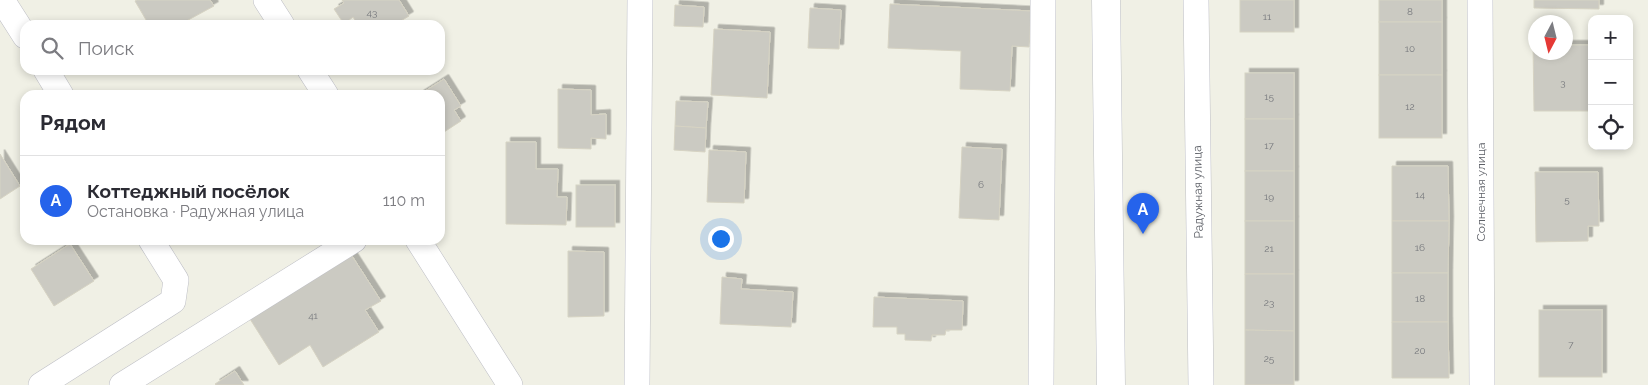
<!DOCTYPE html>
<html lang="ru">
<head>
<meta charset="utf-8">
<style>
  :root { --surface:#fff; --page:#f7f7f7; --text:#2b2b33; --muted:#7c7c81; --line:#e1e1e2; --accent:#2563eb }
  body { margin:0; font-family:Raleway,sans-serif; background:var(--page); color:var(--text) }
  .controls { position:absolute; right:15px; top:15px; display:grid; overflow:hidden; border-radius:10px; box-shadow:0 2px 8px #0003 }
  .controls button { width:45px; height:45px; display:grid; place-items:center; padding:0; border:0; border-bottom:1px solid var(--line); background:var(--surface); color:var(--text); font:25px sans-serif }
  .compass { position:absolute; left:1528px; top:15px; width:45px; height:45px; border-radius:50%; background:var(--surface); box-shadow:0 2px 8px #0003; rotate:187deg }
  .you { position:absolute; left:720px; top:238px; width:18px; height:18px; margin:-12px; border:4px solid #fff; border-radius:50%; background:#1a73e8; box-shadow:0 0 0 8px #1a73e833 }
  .badge { display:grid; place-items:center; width:32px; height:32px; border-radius:50%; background:var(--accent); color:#fff; font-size:16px; font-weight:700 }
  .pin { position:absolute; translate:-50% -41px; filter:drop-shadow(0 1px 2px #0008) }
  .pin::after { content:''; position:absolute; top:26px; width:18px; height:15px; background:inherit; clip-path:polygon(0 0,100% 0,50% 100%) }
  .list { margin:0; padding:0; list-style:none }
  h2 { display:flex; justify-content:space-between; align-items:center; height:65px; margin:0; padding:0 20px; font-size:21px }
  h2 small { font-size:16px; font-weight:400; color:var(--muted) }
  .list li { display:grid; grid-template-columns:32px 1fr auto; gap:15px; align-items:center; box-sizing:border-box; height:90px; padding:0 20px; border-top:1px solid var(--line) }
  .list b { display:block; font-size:19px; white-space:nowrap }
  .list p { margin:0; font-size:16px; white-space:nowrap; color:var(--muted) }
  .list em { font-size:16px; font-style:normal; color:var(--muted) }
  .icon { flex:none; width:28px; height:28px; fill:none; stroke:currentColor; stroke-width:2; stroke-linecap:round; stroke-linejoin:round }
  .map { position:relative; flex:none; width:1648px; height:385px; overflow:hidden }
  .search { position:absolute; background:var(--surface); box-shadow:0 2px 8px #0003; left:20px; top:20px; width:425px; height:55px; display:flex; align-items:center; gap:12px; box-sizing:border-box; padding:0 18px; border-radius:15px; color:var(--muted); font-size:19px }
  .panel { position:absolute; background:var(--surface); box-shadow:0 2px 8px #0003; left:20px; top:90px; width:425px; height:155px; border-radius:15px }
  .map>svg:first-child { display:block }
  .building { fill:#cbcac2; stroke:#d6d3c3; filter:url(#shadow) }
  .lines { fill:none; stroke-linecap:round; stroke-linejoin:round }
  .street-casing { stroke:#bdbec5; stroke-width:26 }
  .secondary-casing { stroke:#bec0c7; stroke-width:29 }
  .street { stroke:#fff; stroke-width:25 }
  .secondary { stroke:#fff; stroke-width:28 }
  .labels { text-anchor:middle; stroke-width:4; stroke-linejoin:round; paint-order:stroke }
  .number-label { font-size:10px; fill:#787a7e }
  .street-label { font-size:12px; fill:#5d6067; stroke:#fff }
</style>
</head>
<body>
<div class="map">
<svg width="1648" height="385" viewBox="0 0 1648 385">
  <defs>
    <filter id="shadow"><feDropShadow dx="4.5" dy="-4.5" stdDeviation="0" flood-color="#0004"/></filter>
  </defs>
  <rect width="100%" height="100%" fill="#f0f0e5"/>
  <!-- building -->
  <g class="building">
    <path d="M137,0H210L214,6L179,25H149L135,1Z"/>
    <path d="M342,0H399L409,16L394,25H358L353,17L344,24L334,9L344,3Z"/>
    <rect x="1240" y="0" width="54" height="32"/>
    <rect x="1379" y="0" width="63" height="22"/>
    <path d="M1534,0H1599V9L1534,8Z"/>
    <path d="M890,4L1031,11L1029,47L1012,46L1010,91L960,89L961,51L888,48Z"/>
    <path d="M675,5L704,7L703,27L674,26Z"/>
    <path d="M810,8L841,10L839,49L808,48Z"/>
    <rect x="1379" y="22" width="63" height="53"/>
    <path d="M714,29L770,32L767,98L711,95Z"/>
    <path d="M1533,45H1536V52H1566V45H1592V111H1534Z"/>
    <rect x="1245" y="73" width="49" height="46"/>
    <rect x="1379" y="75" width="63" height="63"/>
    <path d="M444,79L461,106L454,110L461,121L441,134L440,95H419Z"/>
    <path d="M558,89L591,90V115L606,114V139L591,138V149L558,148Z"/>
    <path d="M676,101L708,102L706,128L675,126Z"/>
    <rect x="1245" y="119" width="49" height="52"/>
    <path d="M675,126L706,128L705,152L674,150Z"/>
    <path d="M506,142H536V169H558L557,197H567L566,225L506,224Z"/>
    <path d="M962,147L1002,149L999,220L959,218Z"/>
    <path d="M709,150L746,152L744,203L707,202Z"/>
    <path d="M0,154L20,186L0,199Z"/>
    <path d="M1392,166H1448L1449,221H1392Z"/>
    <rect x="1245" y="171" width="49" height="50"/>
    <path d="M1535,172H1598L1599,226H1588V241L1536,242Z"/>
    <rect x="576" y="185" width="39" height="42"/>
    <rect x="1245" y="221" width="49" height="53"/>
    <path d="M1392,221H1449L1448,273H1392Z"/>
    <path d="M70,244L94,281L54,306L31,269Z"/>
    <path d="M568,251L604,252V316L568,317Z"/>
    <path d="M352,256L381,301L365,310L379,332L323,367L310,345L279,365L250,319Z"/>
    <rect x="1392" y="273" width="56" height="49"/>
    <path d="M1245,274H1294V331L1245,330Z"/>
    <path d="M722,277L742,279L741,289L793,292L791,327L720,324Z"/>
    <path d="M874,297L963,301L962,330H946L945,335H932L931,341L905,340V334H897V327H873Z"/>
    <rect x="1539" y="310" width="63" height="67"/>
    <path d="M1392,322H1448L1449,378H1392Z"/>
    <path d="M1245,330L1294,331V385H1245Z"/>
    <path d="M235,371L244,385H216L215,384Z"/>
  </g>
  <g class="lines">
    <!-- street casing -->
    <g class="street-casing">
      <g id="street">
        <path d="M2,0L25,36"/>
        <path d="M266,0L282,25"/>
        <path d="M1196,0L1201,385"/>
        <path d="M1480,0L1482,385"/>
        <path d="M46,70L61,95"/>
        <path d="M310,70L326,95"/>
        <path d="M418,240L510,385"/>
        <path d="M41,385L173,301L176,280L151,240"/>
        <path d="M122,385L354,240"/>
        <path d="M637,385L640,0"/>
        <path d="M1041,385L1043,0"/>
      </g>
    </g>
    <!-- secondary casing -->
    <g class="secondary-casing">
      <path id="secondary" d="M1106,0L1111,385"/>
    </g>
    <!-- street -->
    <use href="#street" class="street"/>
    <!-- secondary -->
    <use href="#secondary" class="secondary"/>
  </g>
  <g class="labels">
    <!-- number labels -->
    <g class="number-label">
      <text x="1410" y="15">8</text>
      <text x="372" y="16">43</text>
      <text x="1267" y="20">11</text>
      <text x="1410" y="52">10</text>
      <text x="1563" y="86">3</text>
      <text x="1269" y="100">15</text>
      <text x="1410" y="110">12</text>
      <text x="1269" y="149">17</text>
      <text x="981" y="188">6</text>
      <text x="1420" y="198">14</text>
      <text x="1269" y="200">19</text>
      <text x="1567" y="203">5</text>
      <text x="1420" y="251">16</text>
      <text x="1269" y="252">21</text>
      <text x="1420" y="302">18</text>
      <text x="1269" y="306">23</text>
      <text x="313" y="319">41</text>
      <text x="1571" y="348">7</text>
      <text x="1420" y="354">20</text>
      <text x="1269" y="362">25</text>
    </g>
    <!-- street labels -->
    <g class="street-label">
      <text transform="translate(1198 192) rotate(-91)" y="4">Радужная улица</text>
      <text transform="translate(1481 192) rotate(-90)" y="4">Солнечная улица</text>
    </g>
  </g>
</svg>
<div class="controls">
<button>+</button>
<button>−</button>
<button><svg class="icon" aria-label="locate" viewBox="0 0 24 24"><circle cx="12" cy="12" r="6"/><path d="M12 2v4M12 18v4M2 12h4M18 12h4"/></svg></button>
</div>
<svg class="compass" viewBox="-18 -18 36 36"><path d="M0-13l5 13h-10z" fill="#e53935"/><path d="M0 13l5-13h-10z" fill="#7c7c81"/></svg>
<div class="you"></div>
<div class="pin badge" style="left:1143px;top:234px">A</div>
<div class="search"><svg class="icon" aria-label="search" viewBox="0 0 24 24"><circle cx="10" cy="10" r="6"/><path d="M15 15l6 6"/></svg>Поиск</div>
<section class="panel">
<h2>Рядом<small></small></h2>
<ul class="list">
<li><span class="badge">A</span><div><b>Коттеджный посёлок</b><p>Остановка · Радужная улица</p></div><em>110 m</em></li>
</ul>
</section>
</div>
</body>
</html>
